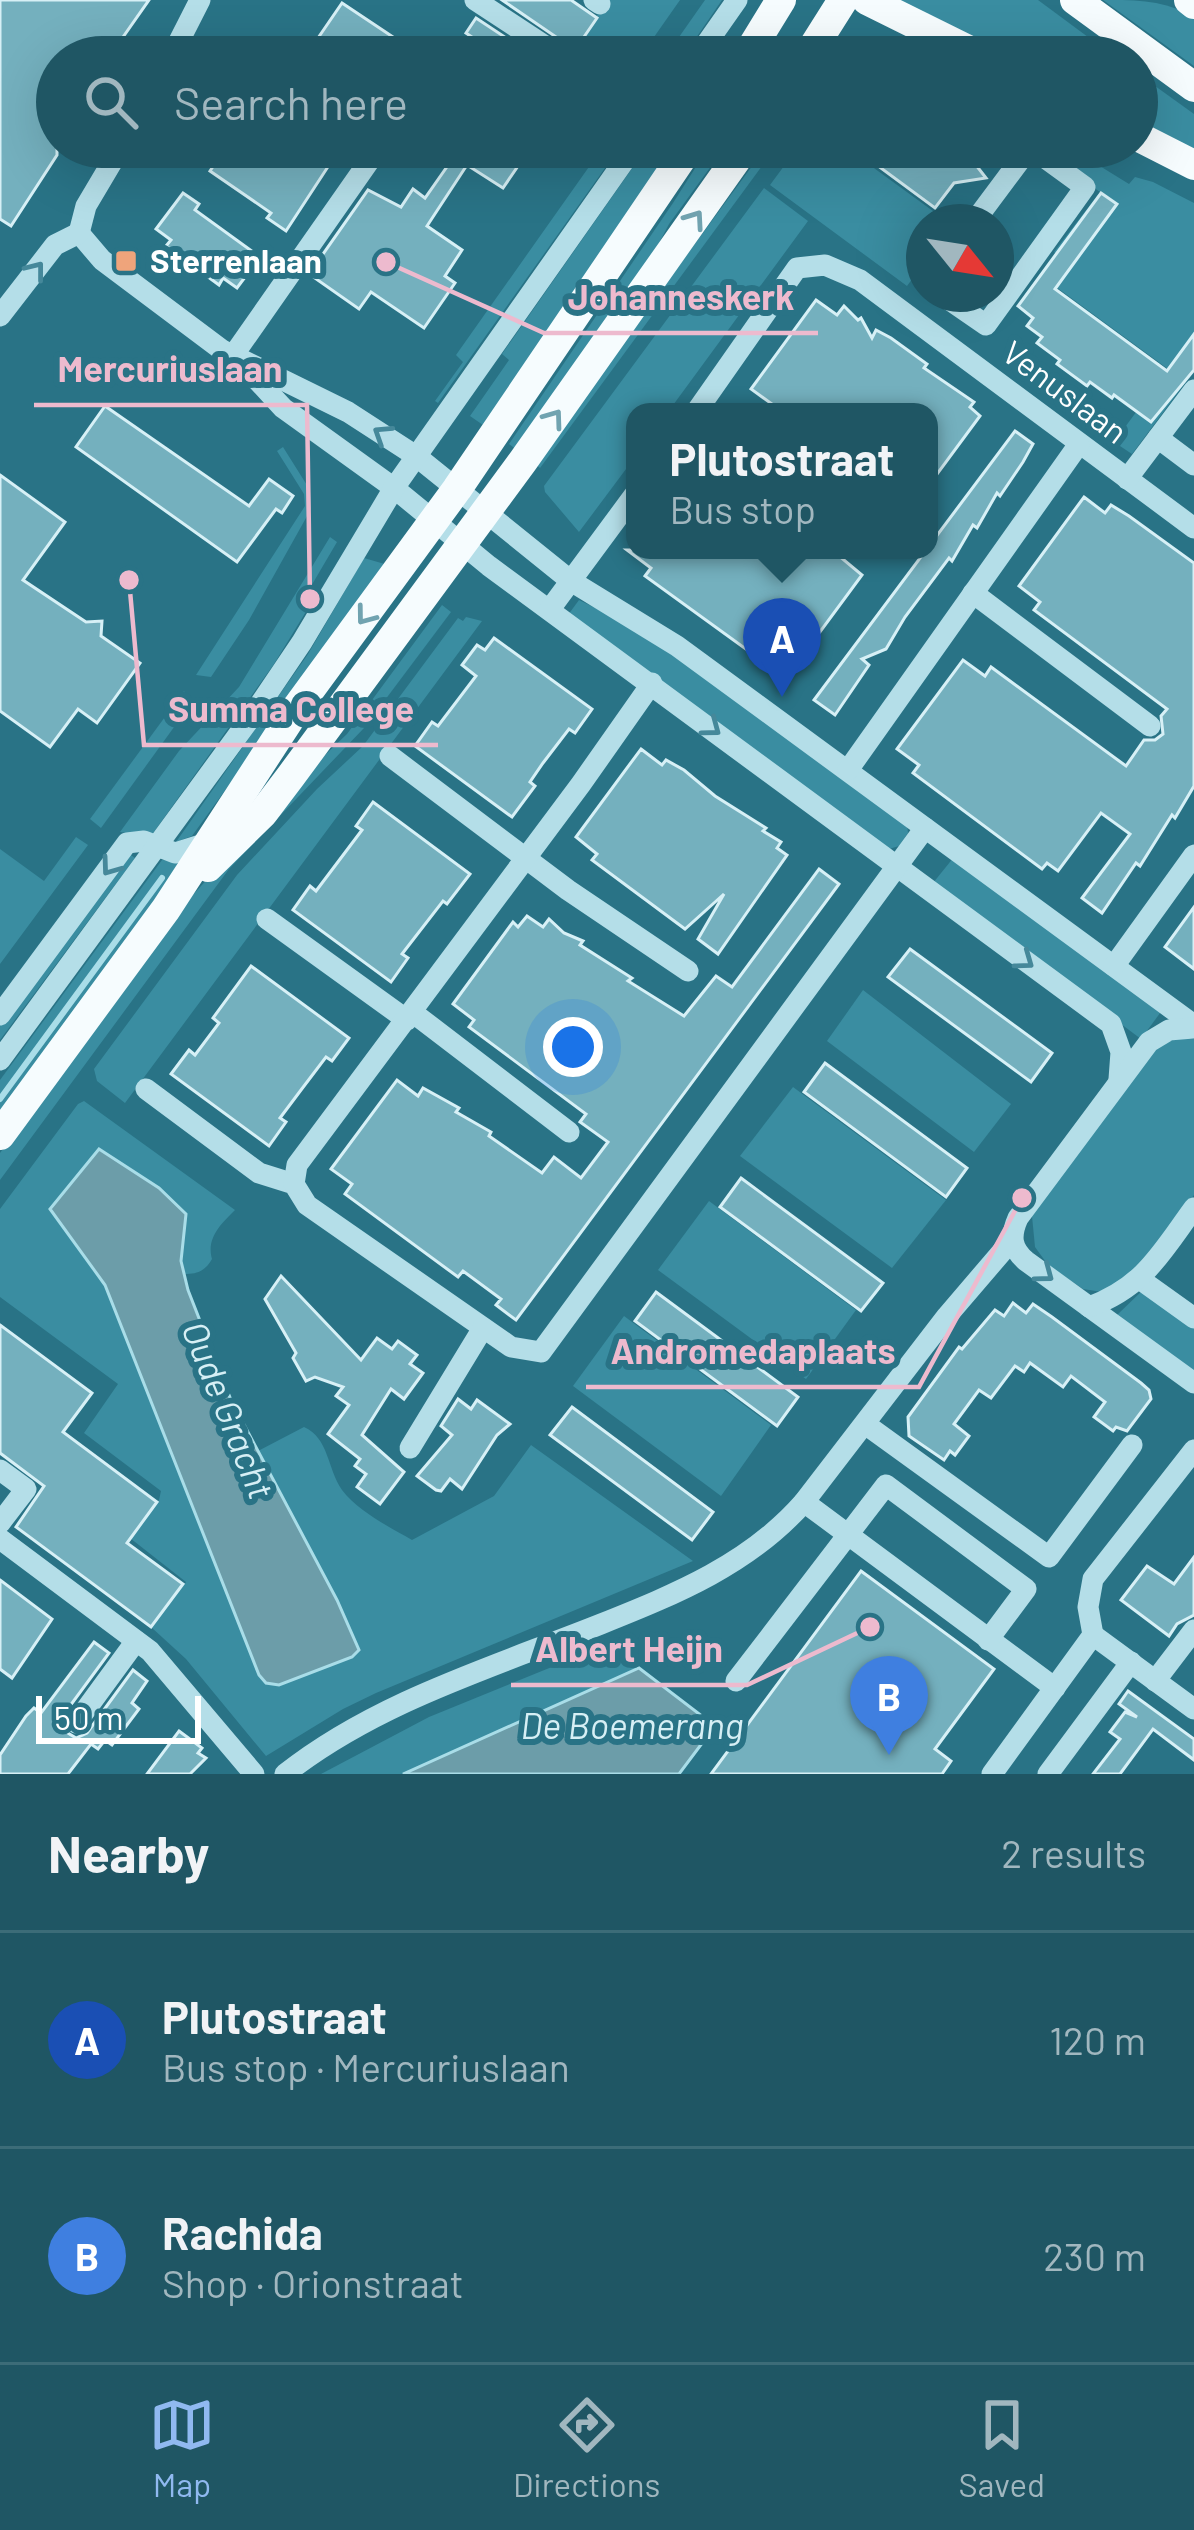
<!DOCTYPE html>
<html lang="en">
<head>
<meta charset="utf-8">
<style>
  :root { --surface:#1f5664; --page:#2c5f6d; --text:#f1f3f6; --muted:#a1b7bf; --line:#3c6c78; --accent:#90b9f0 }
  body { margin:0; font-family:Barlow,sans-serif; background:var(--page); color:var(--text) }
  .compass { position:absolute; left:906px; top:204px; width:108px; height:108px; border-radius:50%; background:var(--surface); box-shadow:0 12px 48px #0002; rotate:120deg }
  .scale { position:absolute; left:36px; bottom:30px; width:165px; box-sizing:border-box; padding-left:12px; border:6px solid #fff; border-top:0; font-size:33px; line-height:42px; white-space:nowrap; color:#fff; -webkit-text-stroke:9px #297386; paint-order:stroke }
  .you { position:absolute; left:573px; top:1047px; width:42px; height:42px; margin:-30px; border:9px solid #fff; border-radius:50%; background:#1a73e8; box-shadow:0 0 0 18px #1a73e833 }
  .badge { display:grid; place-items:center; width:78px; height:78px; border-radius:50%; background:var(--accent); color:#fff; font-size:39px; font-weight:700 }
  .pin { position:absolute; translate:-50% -99px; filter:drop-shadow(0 3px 6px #0008) }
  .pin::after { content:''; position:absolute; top:63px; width:42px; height:36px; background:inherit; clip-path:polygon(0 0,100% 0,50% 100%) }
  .popup { position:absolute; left:626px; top:403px; width:312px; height:156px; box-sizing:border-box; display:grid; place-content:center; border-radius:24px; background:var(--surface); filter:drop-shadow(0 3px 9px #0005); font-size:39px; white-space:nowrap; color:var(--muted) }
  .popup b { font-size:45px; color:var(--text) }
  .popup::after { content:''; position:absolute; left:50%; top:100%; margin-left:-24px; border:24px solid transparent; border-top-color:var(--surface) }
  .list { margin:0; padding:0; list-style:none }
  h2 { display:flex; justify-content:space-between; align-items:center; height:156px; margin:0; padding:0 48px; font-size:51px }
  h2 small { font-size:39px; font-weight:400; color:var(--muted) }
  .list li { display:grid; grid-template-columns:78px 1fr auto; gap:36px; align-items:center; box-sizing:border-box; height:216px; padding:0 48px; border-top:3px solid var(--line) }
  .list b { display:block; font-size:45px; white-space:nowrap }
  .list p { margin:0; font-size:39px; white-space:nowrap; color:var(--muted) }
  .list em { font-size:39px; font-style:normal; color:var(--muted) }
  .icon { flex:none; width:66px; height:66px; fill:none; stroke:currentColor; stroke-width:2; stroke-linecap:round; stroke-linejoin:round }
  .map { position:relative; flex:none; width:1194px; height:1774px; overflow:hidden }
  .search { position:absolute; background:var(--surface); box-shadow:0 12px 48px #0002; left:36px; right:36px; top:36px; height:132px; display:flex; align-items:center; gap:30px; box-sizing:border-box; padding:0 42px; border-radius:66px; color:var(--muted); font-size:45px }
  .sheet { height:588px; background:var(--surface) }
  nav { display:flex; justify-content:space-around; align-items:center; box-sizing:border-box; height:168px; border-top:3px solid var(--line); background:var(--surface); font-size:33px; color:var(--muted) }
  nav a { display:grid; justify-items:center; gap:6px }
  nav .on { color:var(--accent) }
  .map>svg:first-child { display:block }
  .green { fill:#3a8da1 }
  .water { fill:#6c9da9; stroke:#a9dde8; stroke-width:3 }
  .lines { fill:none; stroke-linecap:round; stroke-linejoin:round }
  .stream { stroke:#a9dde8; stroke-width:6 }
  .building { fill:#74b0be; stroke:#d7f0f6; stroke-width:3 }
  .minor { stroke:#b4dee8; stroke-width:21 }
  .major { stroke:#f6fcfe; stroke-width:30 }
  .oneway { stroke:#71a3b0 }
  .oneway2 { stroke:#45889a }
  .poi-dot { fill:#efa47b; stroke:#297386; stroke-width:4.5 }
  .labels { text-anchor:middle; stroke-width:12; stroke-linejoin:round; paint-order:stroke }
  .poi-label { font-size:33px; font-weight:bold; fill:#fff; stroke:#297386; text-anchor:start }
  .street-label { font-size:33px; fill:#fff; stroke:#297386 }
  .water-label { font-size:36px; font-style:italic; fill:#d6eff5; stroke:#297386 }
  .leader { fill:none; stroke:#edbace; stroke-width:4.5 }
  .callout-dot { fill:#edbace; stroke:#297386; stroke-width:4.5 }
  .callout-label { font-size:36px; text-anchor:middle; font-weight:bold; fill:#edbace; stroke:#297386; stroke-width:12; stroke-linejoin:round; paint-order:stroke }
</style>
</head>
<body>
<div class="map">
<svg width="1194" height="1774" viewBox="0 0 1194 1774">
  <rect width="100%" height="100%" fill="#297386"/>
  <!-- green -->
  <g class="green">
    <path d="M607,0H680L640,57H570Z"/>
    <path d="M705,0H722L683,57H665Z"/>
    <path d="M888,0H1038L1115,57H997Z"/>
    <path d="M1103,0C1140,0 1163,0 1194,17V66Z"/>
    <path d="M1137,73L1194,114V159L1137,129Z"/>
    <path d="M603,147H620L438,403L435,401L463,362L456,355Z"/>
    <path d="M647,147H682L483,425L470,416L509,360L502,354Z"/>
    <path d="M703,147H725L669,224L635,289L517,450L509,444L673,203L699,162Z"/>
    <path d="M766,147H776L540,468L534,463Z"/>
    <path d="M798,147H877L867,163L948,222H924V263L907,286L770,185Z"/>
    <path d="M1036,147H1069L1129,184L1135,177L1153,182L1194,203V371L1132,454L1114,442L1168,369L1056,287L1071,266L1054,252L1100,192Z"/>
    <path d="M764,188L808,221L668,412H635V457L579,532L545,492L544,486Z"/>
    <path d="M283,447L310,490L311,509L249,620L211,677L196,675L305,506L304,494L277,451Z"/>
    <path d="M330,537L337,542L300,605L307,610L274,664L151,836L120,832L179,751L239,687Z"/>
    <path d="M364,558L388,565L192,836L176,842L308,654Z"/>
    <path d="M579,600L651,635L907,824L908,833L899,846L889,849L568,615Z"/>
    <path d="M442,605L451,612L364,728L229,869L0,1180V1153L188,900L303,776L347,734Z"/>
    <path d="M466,617L482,621L125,1103L97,1081L94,1069L237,875L317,789L363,746L458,618L463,621Z"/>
    <path d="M184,691L190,705L101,828L90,819Z"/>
    <path d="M76,837L88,845L0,964V849L44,881Z"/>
    <path d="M128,853L135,858L0,1040V1023Z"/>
    <path d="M954,857L1163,1009L1141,1039L933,883Z"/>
    <path d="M162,860L187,861L0,1117V1080Z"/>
    <path d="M863,990L1011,1104L974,1152L827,1041Z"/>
    <path d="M1174,1037L1194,1039V1195L1134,1275L1102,1292L1083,1289L1048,1265L1035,1247L1032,1216L1155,1045Z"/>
    <path d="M793,1087L946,1200L892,1268L740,1156Z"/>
    <path d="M84,1101L235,1210C221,1224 206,1238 212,1259C205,1271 198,1274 184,1274L181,1261L186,1214L99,1150L51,1209L105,1285L259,1674L266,1683L279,1685L351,1657L358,1650L258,1451L304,1427C329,1438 327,1468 342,1490C359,1512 388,1526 412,1540L494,1496L531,1445L693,1561L376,1693L343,1709L266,1756L186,1659L151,1627L186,1582L130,1538L159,1500L161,1491L84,1433L118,1384L0,1297V1209L78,1104Z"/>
    <path d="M709,1201L856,1310L806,1379L658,1270Z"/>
    <path d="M1144,1289L1194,1327V1371L1116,1316Z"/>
    <path d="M624,1316L771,1425L721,1496L573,1386Z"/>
    <path d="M606,1645L639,1668L403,1774H321L429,1717Z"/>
  </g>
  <!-- water -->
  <g class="water">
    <path d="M99,1149L159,1188L186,1214L181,1261L188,1290L231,1400L337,1600L359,1650L352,1657L279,1685L266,1683L259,1675L105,1285L50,1209Z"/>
    <path d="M639,1668L715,1726L679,1774H403Z"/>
  </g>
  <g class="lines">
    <!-- stream -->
    <path class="stream" d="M0,1099L162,878"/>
  </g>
  <!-- building -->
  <g class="building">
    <path d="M0,0H149L109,57H57V155L11,226L0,219Z"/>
    <path d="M502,0H571L597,18L575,50Z"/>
    <path d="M342,3L423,57H305Z"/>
    <path d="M476,18L535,57H501L466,33Z"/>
    <path d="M226,147H322L335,156L286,231L267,218L271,213L210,171Z"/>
    <path d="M429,147H531L503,188L467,165L427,226L462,250L445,276L455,283L424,328L371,292L359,309L309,274L368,190L401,207L413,189L425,198L451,161Z"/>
    <path d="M880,147H981L972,160L986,178L954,183L935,208L870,160Z"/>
    <path d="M183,193L199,204L195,210L260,257L237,288L223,278L219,285L166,246L171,240L156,229Z"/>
    <path d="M1101,193L1117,204L1055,289L1167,371L1194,334V370L1151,422L1114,395L1112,398L1090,382L1087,386L1057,364L1060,360L1037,343L1042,337L1027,326L1033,318L1018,306Z"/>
    <path d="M816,300L837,315L844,306L858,320L861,318L872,338L876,330L891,338L927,364L924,368L974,402L970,407L980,416L929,485V412H766L772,404L751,389Z"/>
    <path d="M105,406L249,506L269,479L293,496L282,513L276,509L237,562L76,447Z"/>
    <path d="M1015,431L1033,444L1023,462L1000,496L997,493L977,528L973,525L952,561L949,558L905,617L886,649L862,659L869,665L835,715L814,700Z"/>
    <path d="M0,475L65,522L23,580L86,622L102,621L101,636L140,663L97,723L78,709L50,747L0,711Z"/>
    <path d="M1084,497L1105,513L1111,505L1129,516L1194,563V786L1175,818L1172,815L1140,866L1136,863L1102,913L1082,898L1130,834L1101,813L1058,871L1047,863L1042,869L913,773L919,765L897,749L963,660L985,676L991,667L1126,766L1144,740H1155L1163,734L1161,716L1167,709L1034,610L1040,602L1019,586Z"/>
    <path d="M627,550H832L862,575L786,678L645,576L651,568Z"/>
    <path d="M494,638L592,709L575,733L569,729L543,763L530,782L535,786L512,817L415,746L432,722L438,726L476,676L462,665L477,645L485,650Z"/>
    <path d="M641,749L662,765L666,760L684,770L715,796L766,828L763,831L781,842L777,848L787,855L718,954L698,939L724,894L685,929L592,860L597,854L576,837Z"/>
    <path d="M373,802L470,874L447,904L443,901L402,954L408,958L391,982L293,910L310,886L316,891L362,830L356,826Z"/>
    <path d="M819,869L839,884L516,1320L496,1305L501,1299L463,1271L458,1277L345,1194L352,1184L331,1169L397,1080L418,1096L423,1088L459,1108L456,1112L491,1132L489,1136L542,1173L554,1157L581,1178L608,1142L580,1122L586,1114L469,1027L474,1020L453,1004L513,922L518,927L527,916L543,927L549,919L564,933L583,941L580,945L632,978L628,981L684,1016L716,976L732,987Z"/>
    <path d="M1194,907V969L1165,947Z"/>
    <path d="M910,949L1052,1053L1031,1082L888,977Z"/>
    <path d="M251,966L349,1038L332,1061L326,1057L301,1090L280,1118L286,1122L269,1146L171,1074L189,1050L195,1055L219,1023L213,1018Z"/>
    <path d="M825,1063L967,1168L946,1197L804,1092Z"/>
    <path d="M741,1178L883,1283L861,1311L720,1207Z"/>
    <path d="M281,1276L361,1360L377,1338L392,1349L398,1341L417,1355L410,1364L423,1373L404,1399L391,1389L362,1435L404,1472L380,1504L357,1487L366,1474L355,1466L360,1459L328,1434L349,1405L336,1396L343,1387L315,1377L306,1381L293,1358L296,1353L265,1299Z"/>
    <path d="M656,1292L798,1397L777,1426L635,1321Z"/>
    <path d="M1013,1303L1026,1313L1033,1304L1052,1317L1141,1383L1149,1390L1151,1399L1127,1431L1116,1427L1113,1431L1094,1417L1105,1402L1071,1376L1063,1387L1030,1363L1024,1372L1015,1366L991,1398L979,1390L954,1424L969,1436L955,1455L950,1451L944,1460L909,1436L908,1417L959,1347L962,1349L995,1310L1004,1316Z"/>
    <path d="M0,1325L92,1393L63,1432L157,1502L127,1543L183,1584L151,1627L16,1527L44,1486L0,1453Z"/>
    <path d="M458,1399L471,1409L477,1400L510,1424L497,1435L462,1489L450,1479L441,1491L436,1490L417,1476L452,1435L441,1426Z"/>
    <path d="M572,1407L713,1512L692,1540L550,1435Z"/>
    <path d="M1194,1557V1615L1177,1624L1169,1636L1121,1600L1147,1566L1174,1584Z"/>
    <path d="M861,1571L994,1669L935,1749L951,1761L942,1774H711Z"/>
    <path d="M0,1580L52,1619L12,1678L0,1669Z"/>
    <path d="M94,1642L109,1653L64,1714L63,1730L76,1738L87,1733L133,1670L147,1681L132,1703L139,1709L112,1745L105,1740L98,1749L91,1744L68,1774H0V1755L26,1716L34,1708L41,1713Z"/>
    <path d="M1128,1691L1194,1739V1760L1153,1729L1120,1774H1093L1120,1739L1110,1732L1125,1712L1137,1717L1119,1704Z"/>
    <path d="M179,1731L202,1748L198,1753L206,1758L190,1774H147Z"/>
  </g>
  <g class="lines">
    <!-- minor -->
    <g class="minor">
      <path d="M475,0L562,57"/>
      <path d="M594,0L600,4"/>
      <path d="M171,57L200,0"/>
      <path d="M697,57L737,0"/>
      <path d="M974,222L1030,147"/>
      <path d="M79,233L102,260L222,350L348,412L416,456L571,581L677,646L1194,1025"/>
      <path d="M79,233L86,206L121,147"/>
      <path d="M941,294L986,325L1085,187L1030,147"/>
      <path d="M0,316L55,245L79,233"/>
      <path d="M232,357L372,157"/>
      <path d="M246,368L283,408L394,488L489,566L1111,1024L1121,1052L1119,1079"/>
      <path d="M696,412L797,268L825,265L860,280L1194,528"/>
      <path d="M1158,438L1194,465"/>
      <path d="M1127,479L1194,390"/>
      <path d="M973,593L1150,726"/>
      <path d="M550,609L635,494"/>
      <path d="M390,756L568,890L688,971"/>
      <path d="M848,770L1079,444"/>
      <path d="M267,919L407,1020"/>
      <path d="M1114,966L1194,855"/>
      <path d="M412,1012L569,1132"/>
      <path d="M0,1015L127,843L144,841L175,853L210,842"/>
      <path d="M1194,1028L1169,1030L1149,1042L1018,1218C1010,1236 1011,1248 1026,1261L1194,1383"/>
      <path d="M0,1060L252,716L302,642L394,488L634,147"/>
      <path d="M146,1089L259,1173L294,1184L307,1205L511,1347L541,1352L925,828"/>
      <path d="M294,1184L297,1165L581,784L652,683"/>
      <path d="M1141,1280L1194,1318"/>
      <path d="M1089,1307C1144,1287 1161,1253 1194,1208"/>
      <path d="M865,1424L1049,1557L1132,1445"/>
      <path d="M410,1448L483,1328"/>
      <path d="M0,1470L26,1489L0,1523"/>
      <path d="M804,1502L1055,1688"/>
      <path d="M0,1539L150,1651L254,1774"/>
      <path d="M1093,1635L1194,1709"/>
      <path d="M736,1681L886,1485L1026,1589L988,1640"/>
      <path d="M1155,1681L1194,1630"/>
      <path d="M76,1723L136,1641"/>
      <path d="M285,1774C376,1702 493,1667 601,1624C676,1594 750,1564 804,1502L947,1316L1012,1240"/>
      <path d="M992,1774L1093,1635L1088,1607L1093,1579L1194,1450"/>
      <path d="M1048,1774L1131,1662"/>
    </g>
    <!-- major -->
    <g class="major">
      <path d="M867,0L982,57"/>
      <path d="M1075,0L1194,87"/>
      <path d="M1189,0L1194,4"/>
      <path d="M746,57L781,0"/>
      <path d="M807,57L843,0"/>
      <path d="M1137,136L1194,165"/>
      <path d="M208,867L263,813L291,776L523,461L745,147"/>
      <path d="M0,1135L166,909L298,706L457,489L689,147"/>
    </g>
  </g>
  <!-- one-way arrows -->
  <defs><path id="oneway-chevron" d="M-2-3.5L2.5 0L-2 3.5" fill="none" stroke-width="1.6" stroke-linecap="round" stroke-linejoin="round" transform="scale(3)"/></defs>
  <g class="oneway">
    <use href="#oneway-chevron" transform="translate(695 219) rotate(-55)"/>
    <use href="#oneway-chevron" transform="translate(554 418) rotate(-54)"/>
    <use href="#oneway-chevron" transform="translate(365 616) rotate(127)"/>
  </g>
  <g class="oneway2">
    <use href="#oneway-chevron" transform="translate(36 270) rotate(-52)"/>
    <use href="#oneway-chevron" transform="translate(382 434) rotate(-147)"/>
    <use href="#oneway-chevron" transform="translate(712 728) rotate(37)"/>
    <use href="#oneway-chevron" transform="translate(110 867) rotate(126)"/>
    <use href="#oneway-chevron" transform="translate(1025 961) rotate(36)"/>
    <use href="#oneway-chevron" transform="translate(1045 1274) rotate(37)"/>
  </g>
  <!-- markers -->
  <rect class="poi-dot" x="114" y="249" width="24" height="24" rx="6"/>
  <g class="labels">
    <!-- poi labels -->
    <g class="poi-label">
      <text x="150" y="273">Sterrenlaan</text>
    </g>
    <!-- street labels -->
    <g class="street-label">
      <text transform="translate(1065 392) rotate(37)" y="12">Venuslaan</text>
    </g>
    <!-- water labels -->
    <g class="water-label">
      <text transform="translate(228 1410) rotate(68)" y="13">Oude Gracht</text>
      <text x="632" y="1739">De Boemerang</text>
    </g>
  </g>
  <!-- callouts -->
  <path class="leader" d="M386 262L544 333H818M310 599L307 405H34M129 580L144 745H438M1022 1198L919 1387H586M870 1627L747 1685H511"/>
  <g class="callout-dot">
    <circle cx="386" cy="262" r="12"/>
    <circle cx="310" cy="599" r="12"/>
    <circle cx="129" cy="580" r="12"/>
    <circle cx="1022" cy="1198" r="12"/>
    <circle cx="870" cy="1627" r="12"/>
  </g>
  <g class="callout-label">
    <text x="681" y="310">Johanneskerk</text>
    <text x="170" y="382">Mercuriuslaan</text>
    <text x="291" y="722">Summa College</text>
    <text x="753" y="1364">Andromedaplaats</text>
    <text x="629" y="1662">Albert Heijn</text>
  </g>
</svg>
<svg class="compass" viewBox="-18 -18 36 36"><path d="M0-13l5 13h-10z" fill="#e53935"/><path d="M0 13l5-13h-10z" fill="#a1b7bf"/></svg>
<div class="scale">50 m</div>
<div class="you"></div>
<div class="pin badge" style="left:782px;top:697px;background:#1a4fb4">A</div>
<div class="popup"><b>Plutostraat</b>Bus stop</div>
<div class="pin badge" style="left:889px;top:1755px;background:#3f7fe0">B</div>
<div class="search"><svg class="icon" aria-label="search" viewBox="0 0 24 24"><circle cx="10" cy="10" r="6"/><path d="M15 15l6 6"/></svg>Search here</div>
</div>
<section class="sheet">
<h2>Nearby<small>2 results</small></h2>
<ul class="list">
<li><span class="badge" style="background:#1a4fb4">A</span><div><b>Plutostraat</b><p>Bus stop · Mercuriuslaan</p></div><em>120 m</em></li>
<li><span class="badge" style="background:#3f7fe0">B</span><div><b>Rachida</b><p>Shop · Orionstraat</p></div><em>230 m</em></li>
</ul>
</section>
<nav>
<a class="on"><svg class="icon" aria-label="map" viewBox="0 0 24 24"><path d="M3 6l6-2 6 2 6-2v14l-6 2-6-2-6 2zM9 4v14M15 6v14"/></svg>Map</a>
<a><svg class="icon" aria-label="directions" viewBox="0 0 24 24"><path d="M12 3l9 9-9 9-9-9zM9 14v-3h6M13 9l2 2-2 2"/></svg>Directions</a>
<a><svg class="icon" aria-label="saved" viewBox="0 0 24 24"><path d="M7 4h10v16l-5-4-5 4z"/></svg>Saved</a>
</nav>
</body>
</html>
